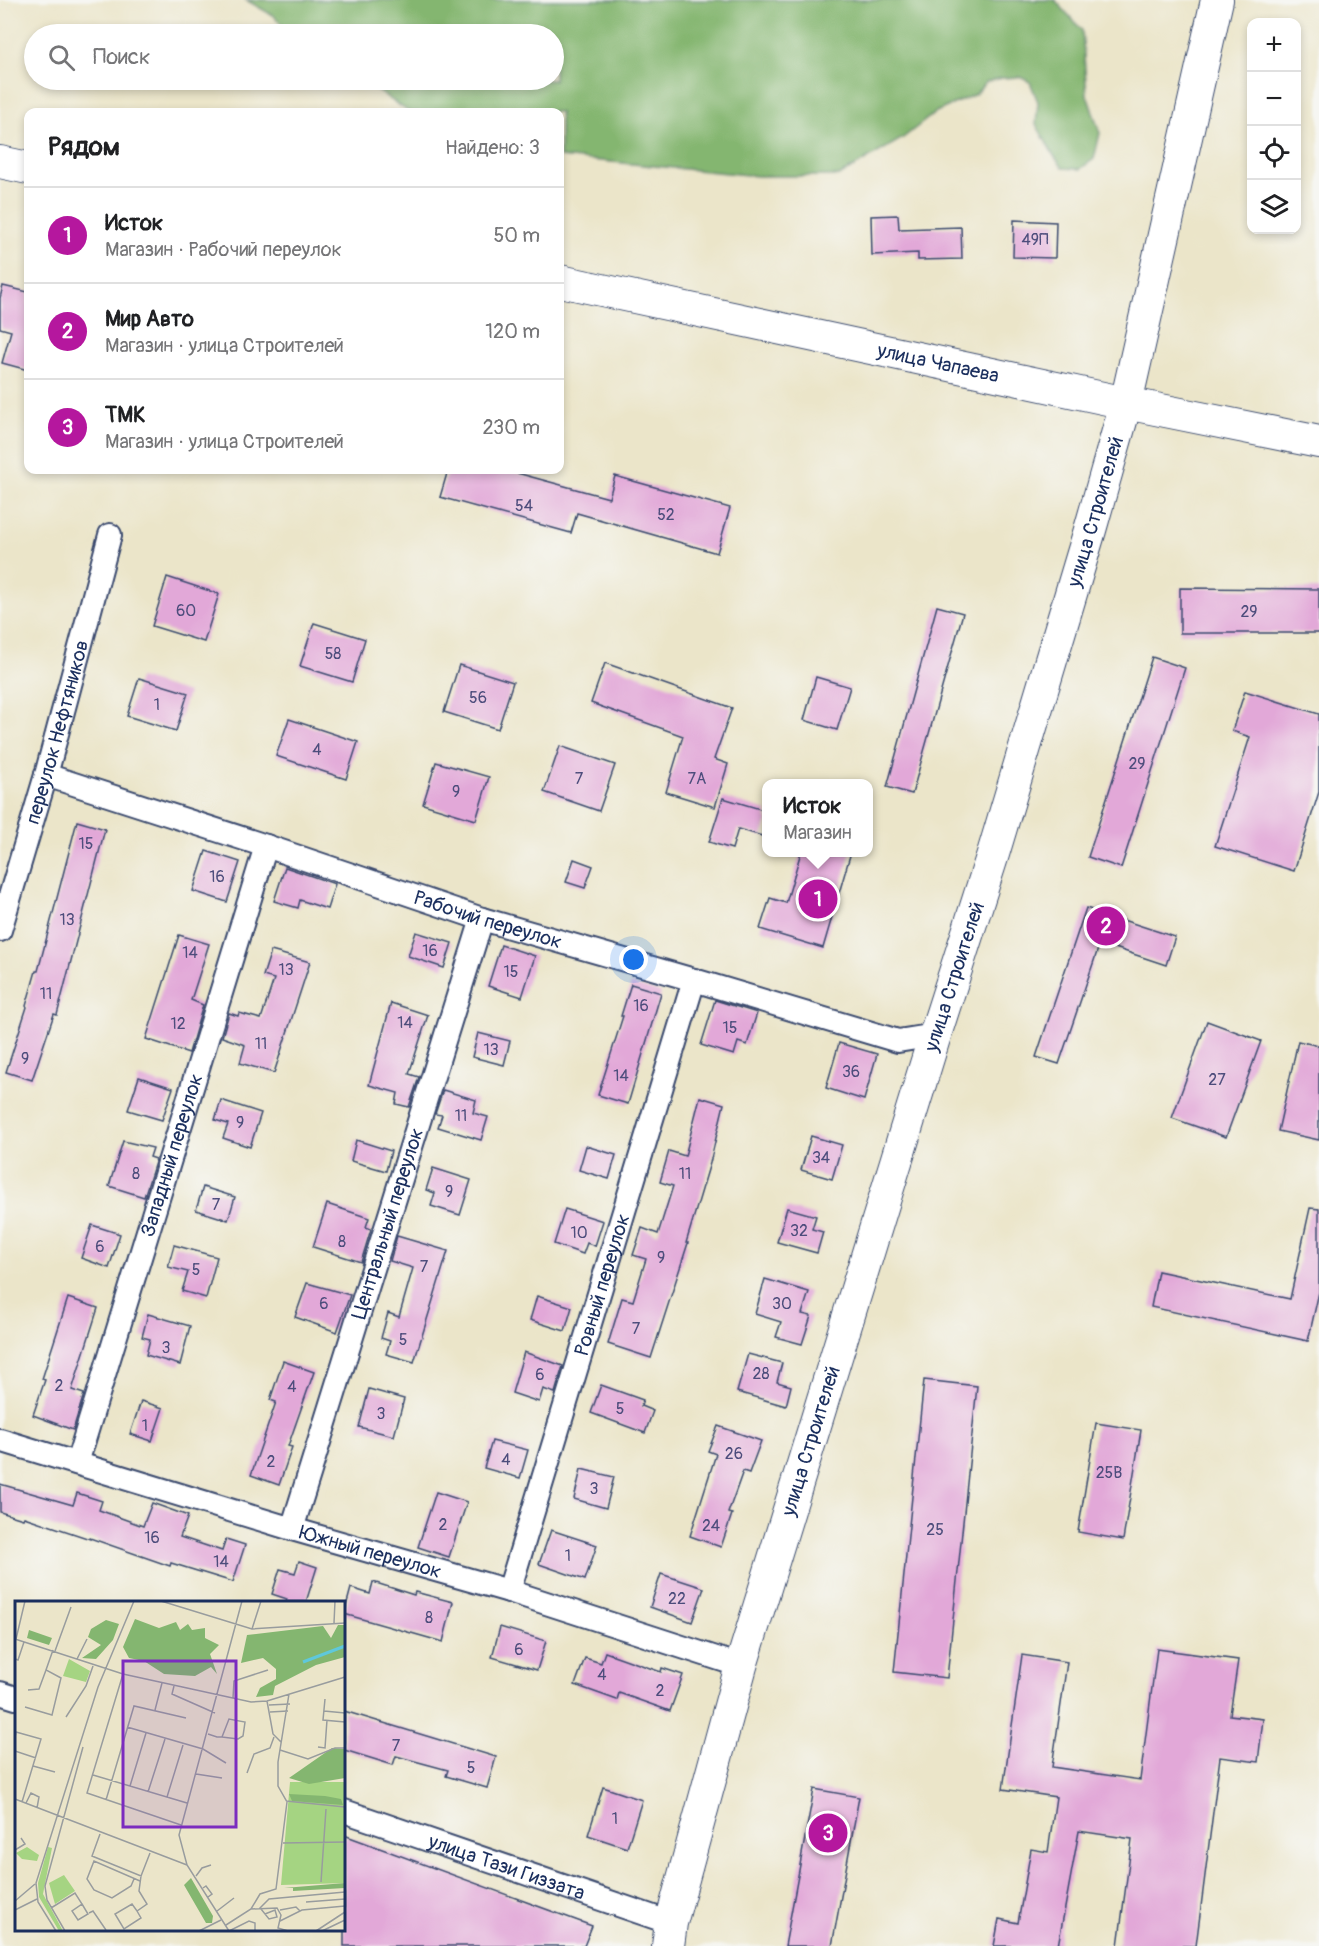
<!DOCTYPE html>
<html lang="ru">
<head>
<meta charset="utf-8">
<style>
  :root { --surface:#fff; --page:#f2f2f2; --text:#202124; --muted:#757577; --line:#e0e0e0; --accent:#b5179e }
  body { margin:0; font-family:Pangolin,sans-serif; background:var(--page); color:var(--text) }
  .controls { position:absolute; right:18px; top:18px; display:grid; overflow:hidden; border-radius:12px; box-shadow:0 3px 9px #0003 }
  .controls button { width:54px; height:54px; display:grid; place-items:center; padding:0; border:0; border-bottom:2px solid var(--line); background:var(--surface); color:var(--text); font:30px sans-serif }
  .you { position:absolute; left:634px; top:960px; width:21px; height:21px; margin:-15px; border:4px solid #fff; border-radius:50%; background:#1a73e8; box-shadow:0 0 0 9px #1a73e833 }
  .badge { display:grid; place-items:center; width:39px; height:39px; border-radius:50%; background:var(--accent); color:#fff; font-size:20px; font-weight:700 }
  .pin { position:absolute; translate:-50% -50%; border:3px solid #fff; box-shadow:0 2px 6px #0006 }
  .popup { position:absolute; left:762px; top:779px; width:111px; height:78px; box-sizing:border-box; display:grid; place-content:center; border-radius:12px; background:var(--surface); filter:drop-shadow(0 2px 4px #0005); font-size:20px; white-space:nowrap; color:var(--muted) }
  .popup b { font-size:22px; color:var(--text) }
  .popup::after { content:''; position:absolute; left:50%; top:100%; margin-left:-12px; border:12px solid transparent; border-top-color:var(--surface) }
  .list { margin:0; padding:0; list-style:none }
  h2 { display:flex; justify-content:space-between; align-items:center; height:78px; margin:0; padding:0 24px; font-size:26px }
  h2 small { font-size:20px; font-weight:400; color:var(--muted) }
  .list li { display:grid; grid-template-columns:39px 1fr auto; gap:18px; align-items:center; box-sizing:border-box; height:96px; padding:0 24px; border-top:2px solid var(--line) }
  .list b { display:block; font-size:22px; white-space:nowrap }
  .list p { margin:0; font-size:20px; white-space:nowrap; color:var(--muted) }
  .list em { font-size:20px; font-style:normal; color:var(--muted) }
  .icon { flex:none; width:33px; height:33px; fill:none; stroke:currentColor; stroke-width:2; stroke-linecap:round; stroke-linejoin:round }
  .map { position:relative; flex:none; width:1319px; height:1946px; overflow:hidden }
  .search { position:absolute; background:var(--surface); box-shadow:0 3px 9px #0003; left:24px; top:24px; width:540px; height:66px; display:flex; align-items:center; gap:15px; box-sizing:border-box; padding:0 21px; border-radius:33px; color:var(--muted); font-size:22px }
  .panel { position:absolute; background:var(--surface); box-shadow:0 3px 9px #0003; left:24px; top:108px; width:540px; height:366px; border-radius:12px }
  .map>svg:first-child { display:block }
  .forest { fill:#84b670; stroke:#507267; stroke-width:1.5 }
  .building { fill:#e2a8d8 }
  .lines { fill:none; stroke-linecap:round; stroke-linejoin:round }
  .street-casing { stroke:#3a4a6e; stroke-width:26 }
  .secondary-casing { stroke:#3a4a6e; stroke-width:34 }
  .street { stroke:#fff; stroke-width:22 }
  .secondary { stroke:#fff; stroke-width:32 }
  .labels { text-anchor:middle; stroke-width:6; stroke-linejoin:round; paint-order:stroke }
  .number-label { font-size:16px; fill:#4d4d7c }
  .street-label { font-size:20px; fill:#1b2f5e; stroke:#f6f6f2 }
  .inset-river { fill:none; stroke:#5fc8db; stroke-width:3 }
  .inset-road { fill:none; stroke:#989c9e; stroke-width:1.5 }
  .view { fill:#7b2cbf; fill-opacity:0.15; stroke:#7b2cbf; stroke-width:3 }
  .inset-edge { fill:none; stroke:#1b2f5e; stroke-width:3 }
</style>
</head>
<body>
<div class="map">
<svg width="1319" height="1946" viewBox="0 0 1319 1946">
  <rect width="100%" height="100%" fill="#f6f6f2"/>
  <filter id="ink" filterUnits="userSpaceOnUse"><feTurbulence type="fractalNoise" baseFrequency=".0167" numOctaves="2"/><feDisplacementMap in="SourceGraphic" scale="12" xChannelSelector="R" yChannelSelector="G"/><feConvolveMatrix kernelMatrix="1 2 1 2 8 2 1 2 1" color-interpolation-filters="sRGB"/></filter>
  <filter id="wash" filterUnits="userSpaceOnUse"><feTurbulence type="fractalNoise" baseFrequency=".008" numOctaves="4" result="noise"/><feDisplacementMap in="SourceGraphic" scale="24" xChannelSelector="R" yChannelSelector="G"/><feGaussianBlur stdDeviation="1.35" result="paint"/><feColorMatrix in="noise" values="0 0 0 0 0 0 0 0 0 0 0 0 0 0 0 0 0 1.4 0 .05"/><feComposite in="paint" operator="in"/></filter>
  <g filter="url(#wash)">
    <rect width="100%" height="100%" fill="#ebe5c9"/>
    <!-- forest -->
    <path class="forest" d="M246,0H1055L1082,30L1087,95L1100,133L1094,159L1080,169L1063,168L1054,156L1036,124L1038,102L1030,82L1020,77L1002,78L986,82L976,94L936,112L903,138L839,176H758L560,157V112H409L362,80H554V34H290L274,16Z"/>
    <g id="blocks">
      <!-- building -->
      <g class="building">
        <path d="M898,215L899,229L961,227L962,259L918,260V253L872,255L871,216Z"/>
        <path d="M1014,220L1056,222L1055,258L1013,257Z"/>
        <path d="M3,286L28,292V370L2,363L11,331L0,328V298Z"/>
        <path d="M448,470H506L609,498L615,476L730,508L717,553L577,513L571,533L440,497Z"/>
        <path d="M167,577L219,594L204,642L152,626Z"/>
        <path d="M1180,588L1319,589V633H1180Z"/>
        <path d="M937,606L963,613L912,794L887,787Z"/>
        <path d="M314,623L365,639L352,682L300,666Z"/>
        <path d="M1152,657L1185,668L1121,868L1088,857Z"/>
        <path d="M605,663L732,708L714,759L728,764L715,807L666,792L683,736L591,703Z"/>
        <path d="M459,665L513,682L498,729L444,712Z"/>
        <path d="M816,677L850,687L837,730L804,720Z"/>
        <path d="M139,678L188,693L176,731L127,716Z"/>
        <path d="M1245,691L1319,714V792L1294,871L1215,846L1250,737L1232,731Z"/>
        <path d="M289,719L358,742L346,779L276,756Z"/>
        <path d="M560,746L615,765L599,811L544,792Z"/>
        <path d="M436,762L489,777L476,820L423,804Z"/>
        <path d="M723,798L767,811V822L762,836L738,829L732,849L709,842Z"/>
        <path d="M77,821L105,829L57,1015L54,1014L32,1080L6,1072L27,1007L26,1006L36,971H38Z"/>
        <path d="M206,851L240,862L227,902L193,891Z"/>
        <path d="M801,852H851L823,948L760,929L770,898L786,903Z"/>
        <path d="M574,859L593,866L585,888L566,882Z"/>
        <path d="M285,867L335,884L327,909L300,900L298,908L274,901Z"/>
        <path d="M1086,908L1175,937L1166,965L1100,943L1059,1064L1036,1057Z"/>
        <path d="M416,932L452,943L444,968L408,956Z"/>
        <path d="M179,935L209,944L191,1000L203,1005L189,1053L146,1039Z"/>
        <path d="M501,945L535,956L522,997L488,986Z"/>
        <path d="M271,951L310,962L274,1073L240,1063L245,1045L222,1037L229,1013L238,1016L239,1013L261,1019L274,979L263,976Z"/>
        <path d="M631,984L661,993L628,1104L598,1095L623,1016H621Z"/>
        <path d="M715,1000L757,1013L747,1045L738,1042L734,1055L701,1045Z"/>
        <path d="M391,1003L428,1015L409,1074L419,1077L409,1107L396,1104L398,1093L369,1085Z"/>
        <path d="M1207,1021L1261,1041L1226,1137L1172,1118Z"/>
        <path d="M478,1033L510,1041L504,1065L472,1057Z"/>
        <path d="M1298,1041L1319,1046V1140L1278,1131Z"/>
        <path d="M839,1043L877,1054L864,1100L826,1088Z"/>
        <path d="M139,1077L173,1088L162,1120L128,1110Z"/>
        <path d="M443,1090L476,1100L473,1113L488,1117L481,1140L438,1127L442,1115L435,1114Z"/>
        <path d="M700,1097L724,1104L710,1163L686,1243H688L651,1358L608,1344L622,1298L633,1301L646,1259L633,1255L642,1228L658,1234L673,1186L660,1182L669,1151L685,1156Z"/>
        <path d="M221,1100L261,1113L250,1147L223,1138L228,1124L215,1120Z"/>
        <path d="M811,1136L842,1145L832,1179L801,1170Z"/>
        <path d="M356,1140L391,1151L386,1171L351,1161Z"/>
        <path d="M123,1141L153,1148L150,1157L156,1159L144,1197L109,1186Z"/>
        <path d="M586,1146L616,1155L609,1179L579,1170Z"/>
        <path d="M433,1168L471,1180L460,1215L431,1206L435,1193L426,1190Z"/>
        <path d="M203,1187L235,1197L228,1220L196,1210Z"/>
        <path d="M327,1204L369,1218L366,1227L371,1229L361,1262L313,1247Z"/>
        <path d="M787,1208L816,1216L812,1229L823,1232L817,1253L777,1242Z"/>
        <path d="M1310,1208L1319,1209V1292L1308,1341L1151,1307L1158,1271L1290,1299Z"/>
        <path d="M565,1209L603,1221L595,1246L587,1243L583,1254L554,1244Z"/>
        <path d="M92,1225L120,1234L109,1268L81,1258Z"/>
        <path d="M397,1236L448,1251L414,1362L386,1354L390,1341L381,1338L388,1313L399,1317L413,1268L390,1261Z"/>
        <path d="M174,1245L217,1257L206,1298L182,1291L188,1272L168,1267Z"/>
        <path d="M765,1279L809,1292L802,1314L811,1316L802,1344L776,1337L781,1322L755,1314Z"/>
        <path d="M307,1283L350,1295L337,1332L295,1317Z"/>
        <path d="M537,1296L572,1307L565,1331L530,1320Z"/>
        <path d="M68,1298L98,1308L72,1390L84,1394L73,1430L33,1415L45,1380L42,1379Z"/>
        <path d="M148,1314L190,1326L180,1365L146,1355L150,1339L142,1337Z"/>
        <path d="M524,1352L563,1366L555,1393L543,1389L539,1402L512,1393Z"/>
        <path d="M748,1354L782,1363L777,1382L791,1386L786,1406L737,1392Z"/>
        <path d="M283,1361L314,1372L288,1446L292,1447L279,1485L251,1475L276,1402L270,1400Z"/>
        <path d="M924,1380L977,1386L947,1678L894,1672Z"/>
        <path d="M601,1385L643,1400L641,1406L653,1411L645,1433L591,1413Z"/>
        <path d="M369,1389L404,1399L394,1436L359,1427Z"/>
        <path d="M141,1401L163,1408L152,1441L130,1434Z"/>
        <path d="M1096,1423L1141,1430L1123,1540L1078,1532Z"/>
        <path d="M718,1426L761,1441L749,1473L743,1471L728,1513L732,1514L721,1547L690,1536L716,1454L708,1451Z"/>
        <path d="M492,1441L528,1450L520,1478L484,1468Z"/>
        <path d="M581,1469L614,1477L606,1508L574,1499Z"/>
        <path d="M0,1484L73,1505L77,1493L102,1501L99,1510L143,1526L152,1503L188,1516L180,1537L222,1551L226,1539L245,1545L233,1582L171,1563L170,1566L90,1538V1539L24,1517L23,1519L0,1512Z"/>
        <path d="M436,1492L467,1502L449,1557L418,1547Z"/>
        <path d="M551,1530L597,1545L585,1580L539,1564Z"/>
        <path d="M299,1561L317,1567L306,1602H286L287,1599L272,1594L280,1569L295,1573Z"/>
        <path d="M661,1574L704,1588L692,1622L650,1607Z"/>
        <path d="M373,1582L414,1595L415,1592L453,1602L443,1642L344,1614L351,1588L370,1594Z"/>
        <path d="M500,1627L546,1641L537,1670L492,1657Z"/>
        <path d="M1157,1649L1238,1660L1230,1715L1263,1719L1258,1762L1220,1757L1196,1946H1118L1132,1839L1079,1831L1058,1946H994L999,1919L1018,1923L1031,1849L1048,1852L1056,1797L1003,1789L1022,1655L1067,1662L1052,1767L1140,1780Z"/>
        <path d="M605,1652L661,1672L662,1668L683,1675L670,1711L619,1693L617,1700L575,1685L585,1658L601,1663Z"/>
        <path d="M344,1711L496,1757L487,1788L446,1776L448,1770L396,1756L393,1765L344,1750Z"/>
        <path d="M603,1787L642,1800L627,1848L588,1835Z"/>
        <path d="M814,1789L859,1797L832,1946H785Z"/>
        <path d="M344,1835L592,1926L584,1946H344Z"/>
      </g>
    </g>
  </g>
  <g filter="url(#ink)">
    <use href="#blocks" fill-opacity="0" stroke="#3a4a6e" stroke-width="1.5"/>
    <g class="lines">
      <!-- street casing -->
      <g class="street-casing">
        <g id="street">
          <path id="s1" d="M46,775L266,846L482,919L694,980L898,1041L935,1035"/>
          <path id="s2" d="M0,930L46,775L110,535"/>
          <path id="s3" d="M0,1440L292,1529L509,1591L741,1666"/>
          <path id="s4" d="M77,1463L266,846"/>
          <path id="s5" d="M292,1529L482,919"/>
          <path id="s6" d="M509,1591L694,980"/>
          <path d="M0,1693L16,1698"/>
          <path id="s7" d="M344,1811L671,1923"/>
        </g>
      </g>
      <!-- secondary casing -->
      <g class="secondary-casing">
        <g id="secondary">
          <path d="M0,162L28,168"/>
          <path id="s8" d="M560,281L1126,403L1319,442"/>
          <path id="s9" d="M668,1946L671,1923L741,1666L935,1035L993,854L1090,530L1126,403L1217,0"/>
        </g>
      </g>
      <!-- street -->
      <use href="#street" class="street"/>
      <!-- secondary -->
      <use href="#secondary" class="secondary"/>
    </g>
  </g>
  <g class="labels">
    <!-- number labels -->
    <g class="number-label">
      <text x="1035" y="245">49П</text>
      <text x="524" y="511">54</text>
      <text x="666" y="520">52</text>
      <text x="186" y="616">60</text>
      <text x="1249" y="617">29</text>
      <text x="333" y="659">58</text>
      <text x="478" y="703">56</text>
      <text x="157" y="710">1</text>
      <text x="317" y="755">4</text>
      <text x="1137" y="769">29</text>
      <text x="579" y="784">7</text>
      <text x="697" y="784">7А</text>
      <text x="456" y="797">9</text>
      <text x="86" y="849">15</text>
      <text x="217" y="882">16</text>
      <text x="67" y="925">13</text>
      <text x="430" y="956">16</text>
      <text x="190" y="958">14</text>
      <text x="286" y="975">13</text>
      <text x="511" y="977">15</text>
      <text x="46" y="999">11</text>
      <text x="641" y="1011">16</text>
      <text x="405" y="1028">14</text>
      <text x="178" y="1029">12</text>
      <text x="730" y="1033">15</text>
      <text x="261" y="1049">11</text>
      <text x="491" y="1055">13</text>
      <text x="25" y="1064">9</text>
      <text x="851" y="1077">36</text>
      <text x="621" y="1081">14</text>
      <text x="1217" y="1085">27</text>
      <text x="461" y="1121">11</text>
      <text x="240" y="1128">9</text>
      <text x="821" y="1163">34</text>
      <text x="136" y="1179">8</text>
      <text x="685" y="1179">11</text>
      <text x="449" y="1197">9</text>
      <text x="216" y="1210">7</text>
      <text x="799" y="1236">32</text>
      <text x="579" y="1238">10</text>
      <text x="342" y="1247">8</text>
      <text x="100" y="1252">6</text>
      <text x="661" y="1263">9</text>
      <text x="424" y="1272">7</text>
      <text x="196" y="1275">5</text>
      <text x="324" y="1309">6</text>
      <text x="782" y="1309">30</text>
      <text x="636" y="1334">7</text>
      <text x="403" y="1345">5</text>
      <text x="166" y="1353">3</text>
      <text x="761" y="1379">28</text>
      <text x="540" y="1380">6</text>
      <text x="59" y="1391">2</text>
      <text x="292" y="1392">4</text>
      <text x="620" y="1414">5</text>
      <text x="381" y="1419">3</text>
      <text x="145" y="1431">1</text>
      <text x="734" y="1459">26</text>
      <text x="506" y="1465">4</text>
      <text x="271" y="1467">2</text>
      <text x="1109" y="1478">25В</text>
      <text x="594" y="1494">3</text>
      <text x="443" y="1530">2</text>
      <text x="711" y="1531">24</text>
      <text x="935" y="1535">25</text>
      <text x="152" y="1543">16</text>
      <text x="568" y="1561">1</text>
      <text x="221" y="1567">14</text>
      <text x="677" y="1604">22</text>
      <text x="429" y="1623">8</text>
      <text x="519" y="1655">6</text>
      <text x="602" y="1680">4</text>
      <text x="660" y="1696">2</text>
      <text x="396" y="1751">7</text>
      <text x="471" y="1773">5</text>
      <text x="615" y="1824">1</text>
    </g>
    <!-- street labels -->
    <g class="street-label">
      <text dy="7" stroke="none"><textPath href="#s8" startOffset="387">улица Чапаева</textPath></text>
      <text dy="7" stroke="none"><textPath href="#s9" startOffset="1497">улица Строителей</textPath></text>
      <text dy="7" stroke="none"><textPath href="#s2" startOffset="206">переулок Нефтяников</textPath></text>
      <text dy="7" stroke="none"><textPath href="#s1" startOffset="465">Рабочий переулок</textPath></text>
      <text dy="7" stroke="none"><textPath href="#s9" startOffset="1011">улица Строителей</textPath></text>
      <text dy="7" stroke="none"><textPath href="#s4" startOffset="322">Западный переулок</textPath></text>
      <text dy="7" stroke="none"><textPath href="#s5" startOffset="320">Центральный переулок</textPath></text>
      <text dy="7" stroke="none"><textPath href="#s6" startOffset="320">Ровный переулок</textPath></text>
      <text dy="7" stroke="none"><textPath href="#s9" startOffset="525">улица Строителей</textPath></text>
      <text dy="7" stroke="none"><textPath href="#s3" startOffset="387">Южный переулок</textPath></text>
      <text dy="7" stroke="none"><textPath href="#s7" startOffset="172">улица Тази Гиззата</textPath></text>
    </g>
  </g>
  <!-- overview -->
  <g transform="translate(15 1601)">
    <rect width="330" height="330" fill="#ebe5c9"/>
    <path d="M54,58L75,70L71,81L48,75ZM275,181H330V282L266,284ZM12,246L24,254L22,260L7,258L1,252ZM33,246L37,247L28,293L48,330H44L24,296L23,282ZM49,274L60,290L40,303L34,282Z" fill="#a5d482"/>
    <path d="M120,18L144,27L161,21L165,29L173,23L177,29L190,27V37L204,44L195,53L202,73L196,66L180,75L149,73L129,60L114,57L108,46ZM91,19L104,23L98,39L81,58L67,57L86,44L73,36L76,28ZM323,24H330V56L301,64L260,85L258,94L241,96L245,87L261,78V68L248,57L226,62L232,34L308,25L316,37ZM14,29L37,37L34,44L12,37ZM317,147L330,148V177L294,183L274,177ZM274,193L310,195L326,198L328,204L277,200ZM176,277L198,315L197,322H191L169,284ZM330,282V287L278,290V287H269Z" fill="#84b670"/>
    <path class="inset-river" d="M288,61L330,45"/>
    <path class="inset-road" d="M146,0L237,28L330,22M319,22L320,0M237,28L246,0M0,38L108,73L236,101L252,100L330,76M1,38L10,0M40,50L56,6M0,58L3,59L9,41M62,58L72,38M108,73L72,192L166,224M159,85L157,93L200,112M13,89L24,88L31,69M218,97L219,80L253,69M310,98L308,119L330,121M252,100L258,133L266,141M254,104L275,103M10,106L37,114L46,77L31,69L38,49M140,109L147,82M309,110L330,112M255,111L273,110M51,116L71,85L78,65M112,126L188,148L211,162M193,133L202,136H207L223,138L228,135L230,121L214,118L207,136M0,136L1,131L26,138L7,201M303,146L310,147L312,119M265,149L293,158L320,147H330M0,150L21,157M18,165L40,171M232,172L239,153L255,147L259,136M181,173L207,177M78,174L172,202M115,185L131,132M133,191L150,138M152,196L168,144M0,198L172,264M91,199L119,105L171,117M271,200L330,206M11,202L16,192L24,196L22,207M85,233L77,255L126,275L135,252M268,242L330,241M0,249L10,243L6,237M181,275L187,267L196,264M119,278L116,285L97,297L79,289L72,278L79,260L125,280M306,281L311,208M188,287L191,285L197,293L193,296M0,300L20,283M291,301L330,298M36,307L60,292L67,303L57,310L63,319L73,313L67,303M236,308L262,307L266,314L263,327L273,330M244,308L254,298L330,291M246,308L254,318L262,316L260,309L250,313M0,309L22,298M265,309L281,306L285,310M122,310L126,317L109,328L100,313L117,303L122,310L132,303L124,290L126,275M202,310L219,297M74,312L78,310L91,329M265,320L287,309L330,305M211,324L236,308L245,293L261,288L272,201L263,185V161L274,93M41,330L23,301L21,282L83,86L119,0M50,330L32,299L30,285L68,146M184,330L206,319M214,330L172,264L164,234L227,0M214,330L234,320L240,322V330M301,330L330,311M307,330L330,319"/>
    <path class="view" d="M108,60H221V226H108Z"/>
    <rect width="330" height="330" class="inset-edge"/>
  </g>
</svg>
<div class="controls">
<button>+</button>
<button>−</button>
<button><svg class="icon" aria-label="locate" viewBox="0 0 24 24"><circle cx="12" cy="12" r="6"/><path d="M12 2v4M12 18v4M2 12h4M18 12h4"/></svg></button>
<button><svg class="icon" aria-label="layers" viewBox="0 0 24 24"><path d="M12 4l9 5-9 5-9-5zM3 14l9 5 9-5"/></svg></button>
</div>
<div class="you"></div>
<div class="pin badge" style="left:818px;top:899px">1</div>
<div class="popup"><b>Исток</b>Магазин</div>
<div class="pin badge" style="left:1106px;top:926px">2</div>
<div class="pin badge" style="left:828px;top:1833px">3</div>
<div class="search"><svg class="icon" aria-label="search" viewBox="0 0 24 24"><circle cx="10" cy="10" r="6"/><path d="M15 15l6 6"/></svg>Поиск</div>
<section class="panel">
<h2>Рядом<small>Найдено: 3</small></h2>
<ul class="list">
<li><span class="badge">1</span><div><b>Исток</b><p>Магазин · Рабочий переулок</p></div><em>50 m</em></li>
<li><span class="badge">2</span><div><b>Мир Авто</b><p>Магазин · улица Строителей</p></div><em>120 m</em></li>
<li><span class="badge">3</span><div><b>ТМК</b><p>Магазин · улица Строителей</p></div><em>230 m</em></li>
</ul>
</section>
</div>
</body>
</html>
